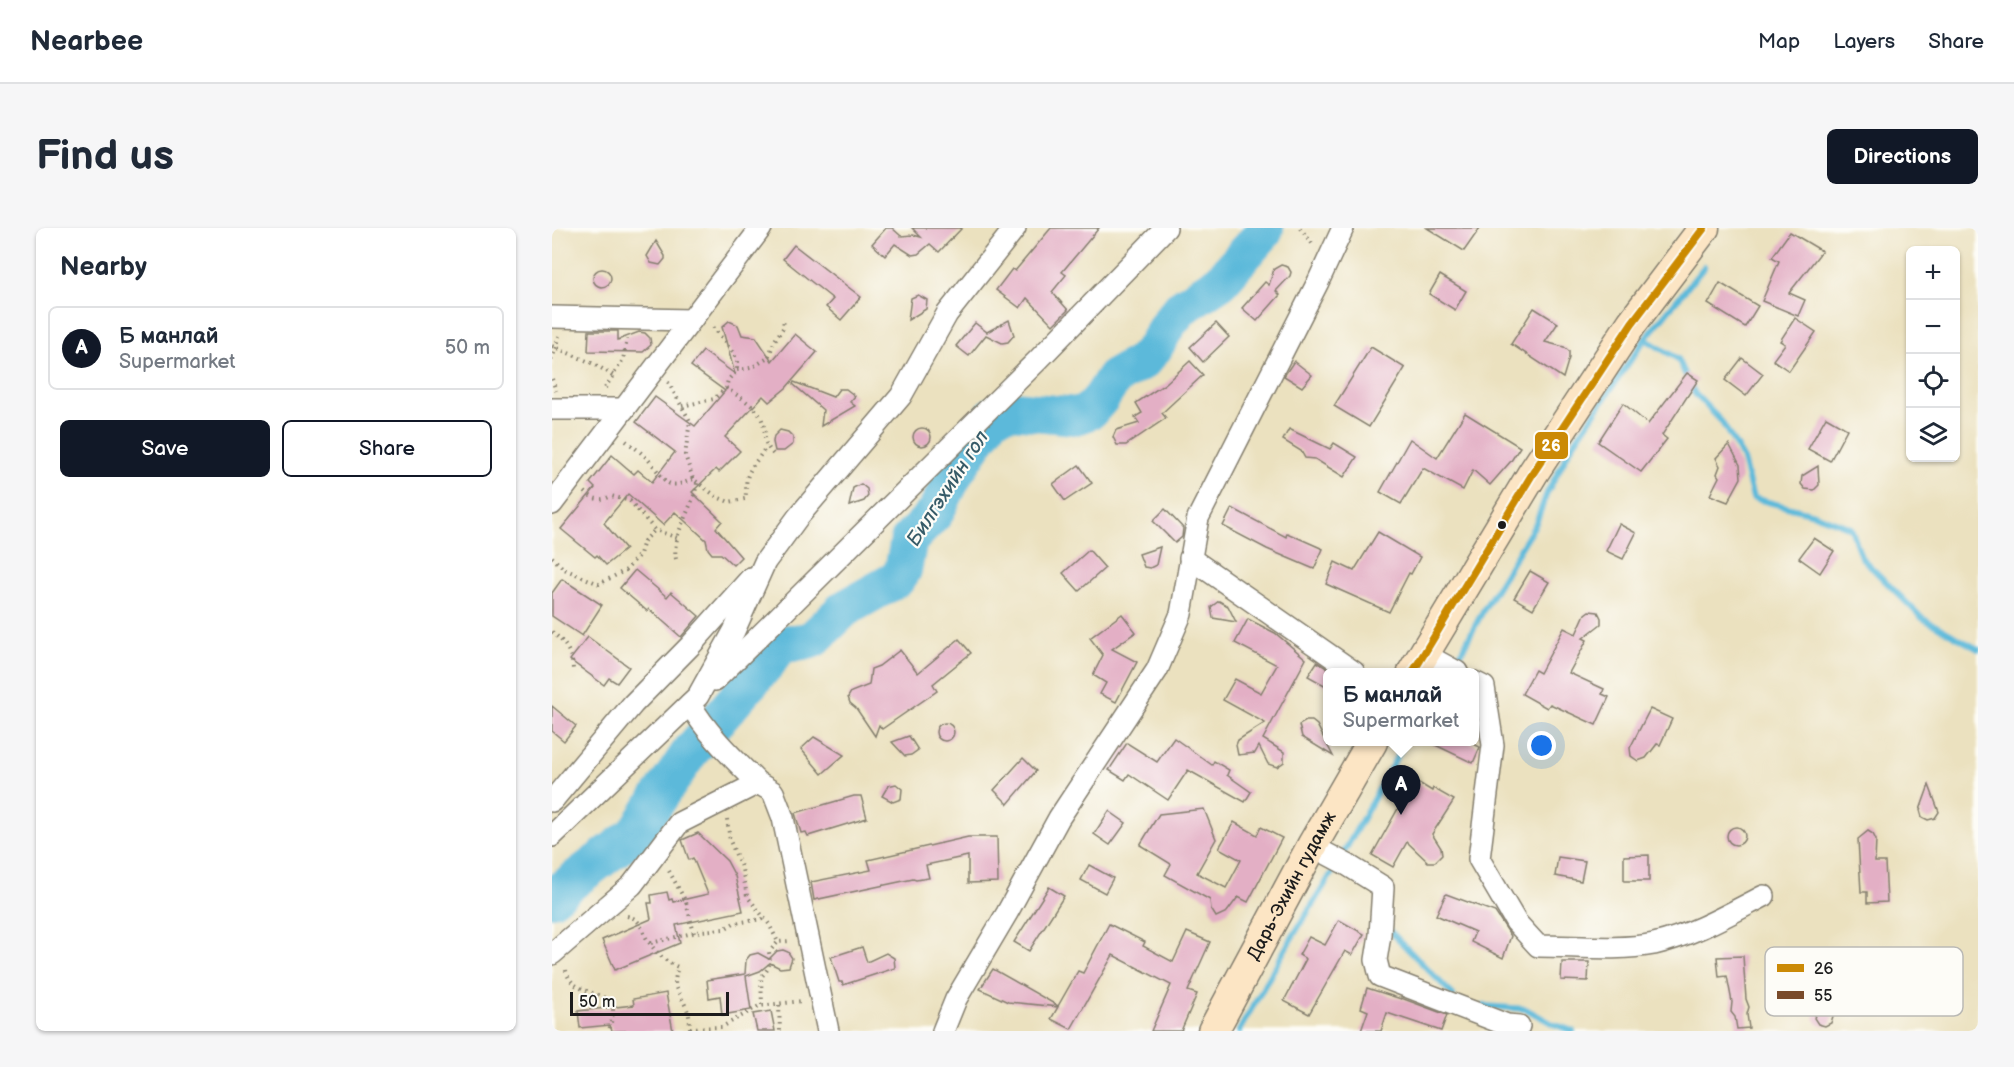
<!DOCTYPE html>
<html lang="en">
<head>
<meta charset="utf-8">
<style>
  :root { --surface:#fff; --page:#f6f6f7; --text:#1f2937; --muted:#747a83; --line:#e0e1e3; --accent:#111827 }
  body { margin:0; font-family:"Balsamiq Sans",sans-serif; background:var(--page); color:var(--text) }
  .controls { position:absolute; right:18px; top:18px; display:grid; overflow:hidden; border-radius:9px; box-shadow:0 2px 4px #0004 }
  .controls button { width:54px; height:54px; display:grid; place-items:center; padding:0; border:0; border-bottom:2px solid var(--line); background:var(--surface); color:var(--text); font:30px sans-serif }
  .scale { position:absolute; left:18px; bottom:15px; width:159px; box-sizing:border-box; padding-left:6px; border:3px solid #1c1c1c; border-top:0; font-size:16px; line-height:21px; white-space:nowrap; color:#1c1c1c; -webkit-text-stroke:4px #fdfcf7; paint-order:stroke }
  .you { position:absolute; left:990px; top:518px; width:21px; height:21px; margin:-15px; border:4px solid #fff; border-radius:50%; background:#1a73e8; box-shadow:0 0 0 9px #1a73e833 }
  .badge { display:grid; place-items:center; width:39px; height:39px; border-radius:50%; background:var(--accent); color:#fff; font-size:20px; font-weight:700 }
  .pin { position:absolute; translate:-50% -50px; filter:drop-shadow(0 2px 3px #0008) }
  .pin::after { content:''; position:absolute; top:32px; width:21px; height:18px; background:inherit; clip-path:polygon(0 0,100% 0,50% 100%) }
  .popup { position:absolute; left:771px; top:440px; width:156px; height:78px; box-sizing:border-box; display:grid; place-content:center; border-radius:9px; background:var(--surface); filter:drop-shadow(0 2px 4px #0005); font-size:20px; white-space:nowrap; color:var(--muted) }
  .popup b { font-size:22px; color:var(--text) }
  .popup::after { content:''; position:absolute; left:50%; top:100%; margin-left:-12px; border:12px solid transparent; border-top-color:var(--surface) }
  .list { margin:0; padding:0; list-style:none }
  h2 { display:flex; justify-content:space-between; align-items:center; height:78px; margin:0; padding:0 24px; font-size:26px }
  h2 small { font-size:20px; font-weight:400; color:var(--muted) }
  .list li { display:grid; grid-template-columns:39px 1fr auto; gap:18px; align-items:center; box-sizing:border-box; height:84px; margin:0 12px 12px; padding:0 12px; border:2px solid var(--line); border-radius:9px }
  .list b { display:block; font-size:22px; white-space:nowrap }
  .list p { margin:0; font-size:20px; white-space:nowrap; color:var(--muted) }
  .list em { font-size:20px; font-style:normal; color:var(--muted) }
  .actions { display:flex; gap:12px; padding:18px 24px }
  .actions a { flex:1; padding:14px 0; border:2px solid var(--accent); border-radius:9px; text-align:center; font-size:21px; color:var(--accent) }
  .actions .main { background:var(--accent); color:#fff }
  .icon { flex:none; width:33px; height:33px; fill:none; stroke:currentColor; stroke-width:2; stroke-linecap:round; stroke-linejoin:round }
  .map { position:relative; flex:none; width:1426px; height:803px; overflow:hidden; border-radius:9px }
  header { display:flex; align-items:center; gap:36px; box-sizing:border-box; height:84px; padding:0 30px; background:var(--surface); border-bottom:2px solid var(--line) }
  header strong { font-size:28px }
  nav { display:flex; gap:33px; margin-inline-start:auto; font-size:21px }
  .intro { display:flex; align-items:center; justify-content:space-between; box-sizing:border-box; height:144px; padding:0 36px }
  h1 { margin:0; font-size:42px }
  .button { padding:15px 27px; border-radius:9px; background:var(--accent); color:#fff; font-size:21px; font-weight:700 }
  main { display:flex; gap:36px; padding:0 36px }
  aside { flex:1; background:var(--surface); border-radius:9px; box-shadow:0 2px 4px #0004 }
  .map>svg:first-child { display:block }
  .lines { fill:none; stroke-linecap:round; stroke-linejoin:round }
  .stream { stroke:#5cb9da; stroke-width:6 }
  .river { stroke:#5cb9da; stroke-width:38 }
  .building { fill:#e3afc5 }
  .minor-casing { stroke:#847e6e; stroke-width:24 }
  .secondary-casing { stroke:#847e6e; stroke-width:33 }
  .path { stroke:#847e6e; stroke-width:4; stroke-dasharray:1.5 4.5; stroke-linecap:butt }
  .minor { stroke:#fff; stroke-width:21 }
  .secondary { stroke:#fce5c4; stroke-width:30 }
  .bus-1-casing { stroke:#fdfcf7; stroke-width:12 }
  .bus-1 { stroke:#cb8a06; stroke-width:8 }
  .bus-dot { fill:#1c1c1c; stroke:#fdfcf7; stroke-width:2 }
  .labels { text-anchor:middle; stroke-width:4.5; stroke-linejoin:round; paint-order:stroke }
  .street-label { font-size:18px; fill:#1c1c1c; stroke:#fdfcf7 }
  .water-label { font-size:20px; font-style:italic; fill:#365b68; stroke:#fdfcf7 }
  .key { fill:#fdfcf7; stroke:#bab9b5; stroke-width:1.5 }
  .key-label { font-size:16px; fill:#1c1c1c }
  .line-badge { stroke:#fdfcf7; stroke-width:2 }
  .badge-label { font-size:16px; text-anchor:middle; font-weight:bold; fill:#fff }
</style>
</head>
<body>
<header>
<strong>Nearbee</strong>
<nav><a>Map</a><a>Layers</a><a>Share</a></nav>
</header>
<div class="intro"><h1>Find us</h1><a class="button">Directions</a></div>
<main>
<aside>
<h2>Nearby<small></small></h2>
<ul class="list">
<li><span class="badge">A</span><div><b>Б манлай</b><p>Supermarket</p></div><em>50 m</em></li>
</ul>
<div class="actions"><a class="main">Save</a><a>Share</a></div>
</aside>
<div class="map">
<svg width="1426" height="803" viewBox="0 0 1426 803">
  <rect width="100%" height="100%" fill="#fdfcf7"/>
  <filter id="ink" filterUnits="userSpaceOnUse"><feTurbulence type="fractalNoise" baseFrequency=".0167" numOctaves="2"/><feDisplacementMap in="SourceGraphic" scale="12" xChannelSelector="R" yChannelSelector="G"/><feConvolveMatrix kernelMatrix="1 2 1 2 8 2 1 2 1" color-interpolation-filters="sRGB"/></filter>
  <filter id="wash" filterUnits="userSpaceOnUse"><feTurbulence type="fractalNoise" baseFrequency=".008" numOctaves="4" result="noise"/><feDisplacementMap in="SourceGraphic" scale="24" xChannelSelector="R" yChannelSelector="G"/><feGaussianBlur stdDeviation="1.35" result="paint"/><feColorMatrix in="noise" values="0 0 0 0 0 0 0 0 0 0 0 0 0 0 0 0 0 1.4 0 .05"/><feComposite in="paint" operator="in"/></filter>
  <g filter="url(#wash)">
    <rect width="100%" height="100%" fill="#ebe1bf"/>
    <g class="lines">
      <!-- stream -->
      <g class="stream">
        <path d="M1093,111L1126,131L1143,166L1169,193L1190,228L1201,270L1262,286L1299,300L1309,329L1370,390L1426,421"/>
        <path d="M902,438L932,381L984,295L995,265L1020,218L1093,111L1152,39"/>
        <path d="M835,700L901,767"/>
        <path d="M931,778L974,781L1001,796L1021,803"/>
        <path d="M687,803L735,718L786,635L853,514"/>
      </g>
      <!-- river -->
      <path class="river" d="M0,670L26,649L83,606L138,524L216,434C237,403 235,422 261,411L292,381L345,351L351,342L357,312L383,285L404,243L442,187L461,182L524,188L538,183L550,169L562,150L591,133L602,120L616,96L630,79L669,53L712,4L713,0"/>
    </g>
    <g id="blocks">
      <!-- building -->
      <g class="building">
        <path d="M334,0H340L349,8L361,7L369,9L360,0H410L387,24L378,16L366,26L360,27L343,16L333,28L320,16Z"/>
        <path d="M499,0H547L510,44L514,47L500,64L516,82L501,97L475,70L468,80L444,62L460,41L463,43Z"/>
        <path d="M875,0H928L912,23Z"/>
        <path d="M1238,4L1270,23L1237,65L1253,72L1246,88L1210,73L1227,33L1220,29Z"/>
        <path d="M104,13L113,28V31L108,37L99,35L95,28Z"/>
        <path d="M242,17L309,69L289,92L274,79L281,71L231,31Z"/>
        <path d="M729,37L736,39L739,44L738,48L724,63L728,67L705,93L690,80L713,54L717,57L722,41Z"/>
        <circle cx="50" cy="50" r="9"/>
        <path d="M888,47L914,63L903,82L877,66Z"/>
        <path d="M1168,55L1206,78L1193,99L1156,76Z"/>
        <path d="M366,67L375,72L374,81L356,92L359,70Z"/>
        <path d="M982,80L1006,95L993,114L1012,119L1017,123V130L1011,150L959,116Z"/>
        <path d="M1243,90L1264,104L1237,143L1221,132L1233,116L1228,113Z"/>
        <path d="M457,92L462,107L456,114L450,115L434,107L417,128L404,118L423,95L435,104Z"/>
        <path d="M177,93L186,97L190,107L204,109L220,133L243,106L265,124L234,160L217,174L211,168L173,209L188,223L167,244L164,241L140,264L170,293L164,300L189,329L181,337L169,326H160L156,321L154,312L123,284L111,297L76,266L52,295L74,321L54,337L45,327L43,329L9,301L43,260L38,255L60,227L82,246L86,242L100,254L123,224L84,194L103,169L143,198L173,163L139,138L151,123L183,146L170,99Z"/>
        <path d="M664,95L677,109L651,134L638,119Z"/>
        <path d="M37,103H66V112L87,104L93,105L98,110L99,117L91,124L36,123Z"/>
        <path d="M819,119L853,140L817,199L782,178Z"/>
        <path d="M1190,130L1211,146L1194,168L1173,152Z"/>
        <path d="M638,133L651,147L610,185L614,190L574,217H565L561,209L564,202L587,195L583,189L590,185L584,175L613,156Z"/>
        <path d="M742,133L760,147L750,159L732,148Z"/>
        <path d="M1135,145L1146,152L1110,207L1115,211L1089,244L1046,214L1071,175L1096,196Z"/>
        <path d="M242,154L281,169L287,161H294L303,168L298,174L303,178L269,198L271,182L241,156Z"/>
        <path d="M913,185L968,219L959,233L938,257L921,242L911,262L871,240L849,276L828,264L858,211L885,230Z"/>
        <path d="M1274,189L1295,201L1278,233L1256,221Z"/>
        <circle cx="370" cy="209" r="9"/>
        <path d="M737,201L778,221L782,215L805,229L792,249L763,231L753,230L749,223L731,212Z"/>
        <path d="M228,202L236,204L241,209V216L232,223H223L221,214L222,208Z"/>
        <path d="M1177,216L1188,237L1189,250L1176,274L1158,267L1167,249L1165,246L1168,238L1164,230Z"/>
        <path d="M527,237L540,255L513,273L501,256Z"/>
        <path d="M1266,238L1267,257L1262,262L1253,261L1249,256L1250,248Z"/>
        <path d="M309,256L315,261L316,268L312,273L297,278L301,260Z"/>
        <path d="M680,280L734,309L735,305L771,321L762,341L715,321L671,298Z"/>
        <path d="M613,281L631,300L630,309L623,315L601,293Z"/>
        <path d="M1067,296L1084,305L1071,331L1054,323Z"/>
        <path d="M826,304L868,329L859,346L857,345L837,384L774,356L783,334L802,343Z"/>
        <path d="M1262,310L1282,323L1268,345L1247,330Z"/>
        <path d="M608,319L604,337L598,340L592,339L587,326Z"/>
        <path d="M537,322L553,340L527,363L511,345Z"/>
        <path d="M83,342L115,369L119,364L147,388L129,409L97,381L95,383L68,360Z"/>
        <path d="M978,343L997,354L981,381L962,370Z"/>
        <path d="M10,351L50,377L30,408L0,388V365Z"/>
        <path d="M667,373L676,378L684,394L661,390L659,379Z"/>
        <path d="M1037,383L1046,384L1049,390V396L1031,410L1035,412L1017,445L1052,461L1050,466L1057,469L1044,497L998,476L995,480L970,466L983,442L988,445L1012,400L1024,406L1033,386Z"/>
        <path d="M570,386L584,404L560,421L585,434L564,474L548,466L554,455L541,447L551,427L538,410Z"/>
        <path d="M696,391L723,405L754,431L711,511L732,524V534L725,539L716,536L707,518L703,525L686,527L684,517L686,512L713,495L671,472L683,451L709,465L725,437L683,415Z"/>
        <path d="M36,409L77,439L65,455L57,450L52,457L18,432Z"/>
        <path d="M407,411L419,425L381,456L385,463L330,501L327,497L323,508L304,480L298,475L296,469L299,464L317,457L319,441L327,438L348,422L366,445Z"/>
        <path d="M765,434L776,441V459L756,448Z"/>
        <path d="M0,478L24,498L12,513L0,503Z"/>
        <path d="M1098,481L1120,491L1108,517L1105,516L1094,530L1086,533L1079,528L1078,520Z"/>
        <path d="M754,493H760L765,497L781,528L750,509L747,497Z"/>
        <circle cx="393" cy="504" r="9"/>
        <path d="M357,508L366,522L359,527L353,528L340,514Z"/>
        <path d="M262,509L292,527L270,546L249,521Z"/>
        <path d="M622,510L660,537L662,533L677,542L675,547L699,564L693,574L636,542L616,572L577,546L573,552L557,542L575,515L605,534Z"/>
        <path d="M875,513H915L928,519L921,535Z"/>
        <path d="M471,530L484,543L456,576L442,562Z"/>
        <path d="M862,552L880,563L881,560L902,572L880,606L889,620L890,627L883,634H876L855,614L841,639L820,627Z"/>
        <path d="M344,556L350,561L349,571L341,574L330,568L336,558Z"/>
        <path d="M1377,557L1387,584L1383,590L1376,592L1370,589L1368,582Z"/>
        <path d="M302,568H309L315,590L256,608L254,604L249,605L243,585Z"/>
        <path d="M652,581L664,611L645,645L674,660L689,632L667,620L682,594L705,607L709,599L730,610L696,674L686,669L675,684L664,689L659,681L658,672L613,647L619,636L588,617L607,586Z"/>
        <path d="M557,583L574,595L558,617L542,606Z"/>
        <circle cx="1184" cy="608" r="9"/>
        <path d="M1316,603L1321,606L1324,612L1323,634H1333L1335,674L1315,675V664H1309L1306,611Z"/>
        <path d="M146,605L175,633L183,648L191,683L124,697L128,715L63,742L50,712L99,691L96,675H100L99,667L115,664L117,672L120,671L121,674L156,666L141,630L137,632L130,612Z"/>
        <path d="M416,609H445L446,654L416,655V628L374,637L377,650L364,652L361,651L262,672L259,654L319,642L316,632Z"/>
        <path d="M1097,627V653H1072V628Z"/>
        <path d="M1006,629L1033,633L1029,653L1003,648Z"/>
        <path d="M537,637L561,650L553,665L529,652Z"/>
        <path d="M497,659L512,668L477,723L462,714Z"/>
        <path d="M894,666L943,684L959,708L951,730L919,714L923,704L884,687Z"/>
        <path d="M787,692L812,706L800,727L793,723L757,786L732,773L754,731L747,727L757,709L773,717Z"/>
        <path d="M557,696L593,714L591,718L621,734L635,704L658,714L636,763L645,766L629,803H599L619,757L561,727L519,801L499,791L506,779L456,774L428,761L441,741L506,778L526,743L531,745Z"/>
        <path d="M310,719L315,734L334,725L342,730L343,740L291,757L290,754H287L279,729Z"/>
        <path d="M231,722L236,724L240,730L237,739L228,740L218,735L208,743L194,748L199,782L170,787L168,768L157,770L155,752L193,746L194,732L198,727L206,725L217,731L225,723Z"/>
        <path d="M1191,728L1194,771L1197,779L1195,786L1197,800L1185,801L1183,789L1179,784L1180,774L1175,748L1167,749L1165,729Z"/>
        <path d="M1010,734H1037L1036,753L1009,752Z"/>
        <path d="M1286,734L1309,737L1308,762H1285Z"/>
        <path d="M815,760L849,771V770L895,787L889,803L835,785L829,803H809L816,783L809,780Z"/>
        <path d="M114,765L121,803H60L58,797L28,800L26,783L82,777L81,771Z"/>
        <path d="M1278,779L1281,788L1279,795L1273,798L1266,796L1262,790L1266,781Z"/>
        <path d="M219,783L223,803H205L201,786Z"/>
      </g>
    </g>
  </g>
  <g filter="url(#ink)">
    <use href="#blocks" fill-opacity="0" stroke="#847e6e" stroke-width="1.5"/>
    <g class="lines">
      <!-- minor casing -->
      <g class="minor-casing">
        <g id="minor">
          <path d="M0,89L139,92"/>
          <path d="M0,181H72"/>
          <path d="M0,276L209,0"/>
          <path d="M638,330L802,444"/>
          <path d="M872,426L905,444"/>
          <path d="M163,452L486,132L614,0"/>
          <path d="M922,454L932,459L941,517L927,631L964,694L986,718C1024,718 1065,723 1102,716C1141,707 1177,686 1212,668"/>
          <path d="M138,476C155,506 182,531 206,555"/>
          <path d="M0,573L81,476L138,418L199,350"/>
          <path d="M0,608L146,468L182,403L213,334L246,289L349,168L395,86L463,0"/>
          <path d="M760,618L794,636L831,659L828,707L824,732L828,748L955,797L967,798"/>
          <path d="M0,726L80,657L127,595L206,555L221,564L231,590L276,803"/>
          <path d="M391,803L404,771L455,685L507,590L605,442L629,386L646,290L766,54L791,0"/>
        </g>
      </g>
      <!-- secondary casing -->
      <g class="secondary-casing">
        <g id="secondary">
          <path d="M861,444L981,245L1080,95L1152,0"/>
          <path id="s1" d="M661,803L760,618L820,514"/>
        </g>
      </g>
      <!-- path -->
      <g class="path">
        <path d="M748,0L762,18"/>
        <path d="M0,118L42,136L61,147"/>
        <path d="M0,132L7,108"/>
        <path d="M185,142L199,140L216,130L223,112L231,100L232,90"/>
        <path d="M0,151L4,163"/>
        <path d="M116,154L138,193L133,227L141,251L165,269L177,274L193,271C195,263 193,255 196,247C200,236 209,229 214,218"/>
        <path d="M53,160L71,132L75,111"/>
        <path d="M174,160C186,168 205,178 210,192C216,208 208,212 222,227"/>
        <path d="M130,178L162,171L174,160L176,152L185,142V134L182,126L159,96"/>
        <path d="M74,213C83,220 92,226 99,235C114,252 113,264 141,251"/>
        <path d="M33,264C41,271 49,274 59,268L78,273L103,302L126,310"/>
        <path d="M0,329L12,341L47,356L74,342L88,326L92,313L103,302"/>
        <path d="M124,331C119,306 142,279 145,255"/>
        <path d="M0,404C13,414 20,425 21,441"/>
        <path d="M175,591L178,613L190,641L195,668L217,696L226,714L238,713"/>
        <path d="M117,643L134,674L142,705"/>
        <path d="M75,688C90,691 89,702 96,713C104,724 113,734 126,739C119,763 126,760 134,779C138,787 138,795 138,803"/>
        <path d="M99,715L149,703L172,701L182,695L211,691"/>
        <path d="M14,742C18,764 46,763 61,775V786L57,803"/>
        <path d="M210,777L209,749C217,741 219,736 217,724L226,714"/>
        <path d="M227,777L228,803"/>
        <path d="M138,800L170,799L207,778L250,773"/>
      </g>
      <!-- minor -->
      <use href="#minor" class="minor"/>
      <!-- secondary -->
      <use href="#secondary" class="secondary"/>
      <!-- bus-1 casing -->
      <g class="bus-1-casing">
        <path id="bus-1" d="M861,444L981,245L1080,95L1152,0"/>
      </g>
      <!-- bus-1 -->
      <use href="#bus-1" class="bus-1"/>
    </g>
  </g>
  <!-- markers -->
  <circle class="bus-dot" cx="950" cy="297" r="5"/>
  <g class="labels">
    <!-- street labels -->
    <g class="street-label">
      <text dy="6" stroke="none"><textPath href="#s1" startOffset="165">Дарь-Эхийн гудамж</textPath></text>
    </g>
    <!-- water labels -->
    <g class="water-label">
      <text transform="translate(395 260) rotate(-57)" y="7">Билгэхийн гол</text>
    </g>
  </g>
  <!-- legend -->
  <rect x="1213" y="719" width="198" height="69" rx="9" class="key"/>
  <rect x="1225" y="736" width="27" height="8" fill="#cb8a06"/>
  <rect x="1225" y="763" width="27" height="8" fill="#7a4b2a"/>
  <g class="key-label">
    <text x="1262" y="746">26</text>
    <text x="1262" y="773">55</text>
  </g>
  <rect class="line-badge" x="982" y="203" width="35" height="29" rx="6" fill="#cb8a06"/>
  <g class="badge-label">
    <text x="999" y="223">26</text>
  </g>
</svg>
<div class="controls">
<button>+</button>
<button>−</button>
<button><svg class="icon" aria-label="locate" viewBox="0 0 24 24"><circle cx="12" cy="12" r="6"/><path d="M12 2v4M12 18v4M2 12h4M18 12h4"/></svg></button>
<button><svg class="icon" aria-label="layers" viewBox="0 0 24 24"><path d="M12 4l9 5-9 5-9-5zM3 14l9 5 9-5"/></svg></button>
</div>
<div class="scale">50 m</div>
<div class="you"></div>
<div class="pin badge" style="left:849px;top:587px">A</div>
<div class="popup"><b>Б манлай</b>Supermarket</div>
</div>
</main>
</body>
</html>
